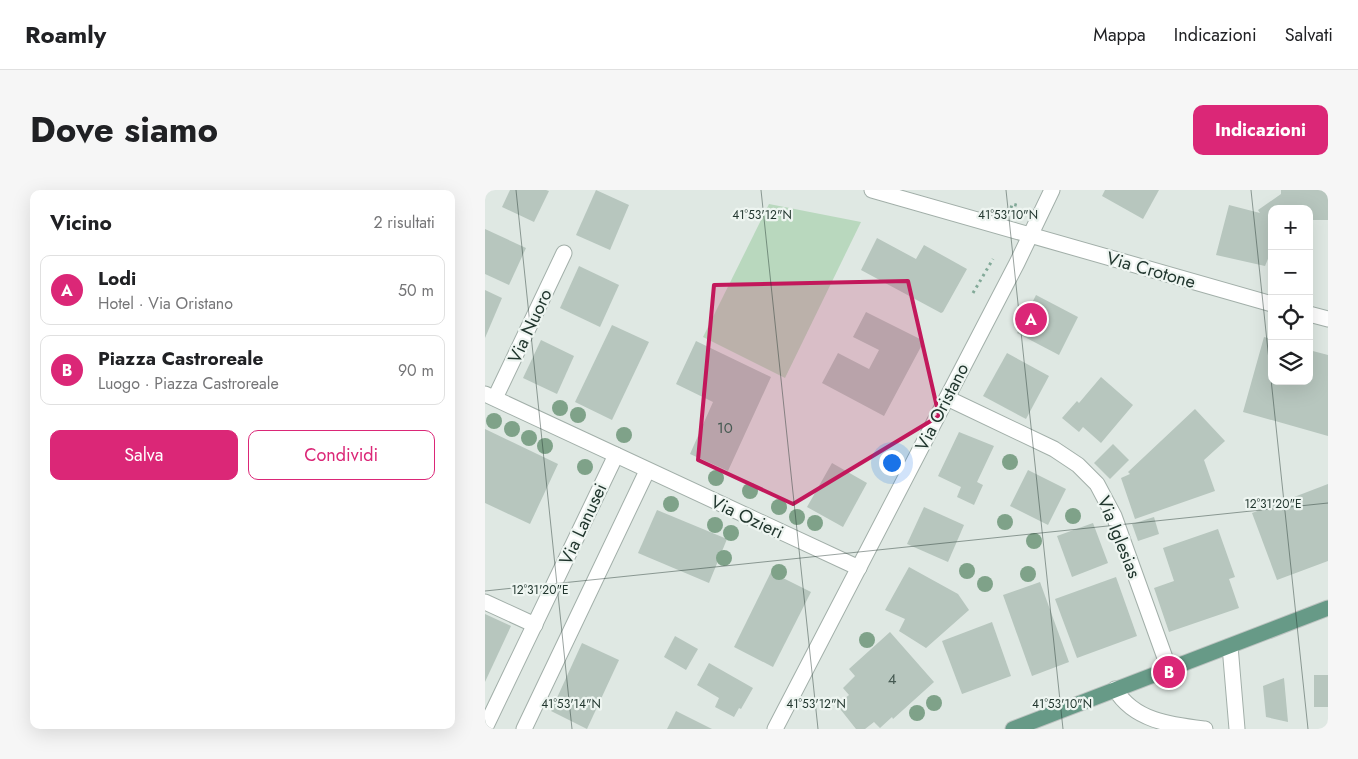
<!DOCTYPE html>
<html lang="it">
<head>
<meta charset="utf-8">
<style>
  :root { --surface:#fff; --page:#f6f6f6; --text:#202124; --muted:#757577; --line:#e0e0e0; --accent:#db2777 }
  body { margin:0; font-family:Jost,sans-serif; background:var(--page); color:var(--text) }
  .controls { position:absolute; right:15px; top:15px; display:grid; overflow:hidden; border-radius:10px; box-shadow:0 5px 20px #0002 }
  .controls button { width:45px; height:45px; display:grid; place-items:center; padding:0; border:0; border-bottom:1px solid var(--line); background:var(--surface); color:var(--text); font:25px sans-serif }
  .you { position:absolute; left:406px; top:272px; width:18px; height:18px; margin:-12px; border:4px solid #fff; border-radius:50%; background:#1a73e8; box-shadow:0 0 0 8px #1a73e833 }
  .badge { display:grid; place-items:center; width:32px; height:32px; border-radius:50%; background:var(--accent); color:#fff; font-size:16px; font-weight:700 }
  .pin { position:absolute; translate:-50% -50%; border:2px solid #fff; box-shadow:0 1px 5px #0006 }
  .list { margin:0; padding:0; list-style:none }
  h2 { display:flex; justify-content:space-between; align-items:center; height:65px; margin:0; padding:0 20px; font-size:21px }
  h2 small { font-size:16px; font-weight:400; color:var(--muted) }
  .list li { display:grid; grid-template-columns:32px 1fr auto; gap:15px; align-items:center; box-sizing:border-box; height:70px; margin:0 10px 10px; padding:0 10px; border:1px solid var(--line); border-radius:10px }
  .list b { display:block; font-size:19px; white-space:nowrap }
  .list p { margin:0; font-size:16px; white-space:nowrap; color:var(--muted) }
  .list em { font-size:16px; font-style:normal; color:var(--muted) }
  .actions { display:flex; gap:10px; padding:15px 20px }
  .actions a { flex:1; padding:11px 0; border:1px solid var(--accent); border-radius:10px; text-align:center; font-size:18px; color:var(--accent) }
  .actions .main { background:var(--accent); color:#fff }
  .icon { flex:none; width:28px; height:28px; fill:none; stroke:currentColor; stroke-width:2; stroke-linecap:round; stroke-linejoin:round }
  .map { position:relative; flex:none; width:843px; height:539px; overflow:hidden; border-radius:10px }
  header { display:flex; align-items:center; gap:30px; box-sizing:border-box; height:70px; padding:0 25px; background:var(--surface); border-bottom:1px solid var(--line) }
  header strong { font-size:24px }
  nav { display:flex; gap:28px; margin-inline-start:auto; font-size:18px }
  .intro { display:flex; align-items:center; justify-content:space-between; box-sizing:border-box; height:120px; padding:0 30px }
  h1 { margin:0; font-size:35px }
  .button { padding:12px 22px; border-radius:10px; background:var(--accent); color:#fff; font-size:18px; font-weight:700 }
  main { display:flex; gap:30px; padding:0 30px }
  aside { flex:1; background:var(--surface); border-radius:10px; box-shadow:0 5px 20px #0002 }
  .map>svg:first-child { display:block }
  .green { fill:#b9d8be }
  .building { fill:#b7c6be }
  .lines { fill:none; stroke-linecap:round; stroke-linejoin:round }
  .minor-casing { stroke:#a2afa9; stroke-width:17 }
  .major-casing { stroke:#bcc3c0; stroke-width:17 }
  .path { stroke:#82a998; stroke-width:3; stroke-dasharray:2.5 4; stroke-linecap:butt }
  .minor { stroke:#fff; stroke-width:15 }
  .major { stroke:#679a87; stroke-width:15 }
  .tree { fill:#7fa289 }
  .marked { fill:#c2185b; fill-opacity:0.2; stroke:#c2185b; stroke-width:4; stroke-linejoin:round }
  .ticks { fill:none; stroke:#21362e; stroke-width:1; stroke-opacity:0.45 }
  .labels { text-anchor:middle; stroke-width:4.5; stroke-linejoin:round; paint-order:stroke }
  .number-label { font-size:15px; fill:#465a52 }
  .street-label { font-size:18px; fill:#21362e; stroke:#eef5f1 }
  .ticks-label { font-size:12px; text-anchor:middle; fill:#21362e; stroke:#eef5f1; stroke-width:4.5; stroke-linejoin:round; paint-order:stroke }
</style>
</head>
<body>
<header>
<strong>Roamly</strong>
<nav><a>Mappa</a><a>Indicazioni</a><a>Salvati</a></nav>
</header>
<div class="intro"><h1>Dove siamo</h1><a class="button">Indicazioni</a></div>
<main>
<aside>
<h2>Vicino<small>2 risultati</small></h2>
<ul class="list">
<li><span class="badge">A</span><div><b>Lodi</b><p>Hotel · Via Oristano</p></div><em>50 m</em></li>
<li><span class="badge">B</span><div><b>Piazza Castroreale</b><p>Luogo · Piazza Castroreale</p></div><em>90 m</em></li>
</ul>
<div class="actions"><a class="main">Salva</a><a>Condividi</a></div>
</aside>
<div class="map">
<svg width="843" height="539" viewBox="0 0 843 539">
  <rect width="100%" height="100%" fill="#dfe8e3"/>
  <!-- green -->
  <path class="green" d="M284,14L376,32L300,188L218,147Z"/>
  <!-- building -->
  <g class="building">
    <path d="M25,0H61L64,1L49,32L17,17Z"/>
    <path d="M111,0L144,15L125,60L91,45Z"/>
    <path d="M620,0H674L658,29L617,6Z"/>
    <path d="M796,0H843V30H824V19H787V59L780,76L731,65L744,15L775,23L773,20L796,4Z"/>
    <path d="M0,39L41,58L24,95L0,84Z"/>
    <path d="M392,48L431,69L439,55L482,79L458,122L456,123L376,80Z"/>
    <path d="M94,76L134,95L115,137L75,118Z"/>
    <path d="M0,100L17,108L0,148Z"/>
    <path d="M551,105L593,127L574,165L532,143Z"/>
    <path d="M381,122L439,151L399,226L337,193L353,163L384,179L394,160L368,147Z"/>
    <path d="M127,135L164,152L127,230L90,212Z"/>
    <path d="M779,147L787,149V191H824V160L843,165V246L758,222Z"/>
    <path d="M56,150L89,166L72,204L38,188Z"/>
    <path d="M211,151L286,187L243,281L205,264L228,212L191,194Z"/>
    <path d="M522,163L564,186L541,229L498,206Z"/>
    <path d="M616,187L648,215L616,253L598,237L594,242L577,228L592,211L594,213Z"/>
    <path d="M710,219L740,251L719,270L730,301L650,329L636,288L645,284L643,282Z"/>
    <path d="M0,239L73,274L45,334L0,313Z"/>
    <path d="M474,242L509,256L492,292L498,295L489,315L472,307L476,297L453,286Z"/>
    <path d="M628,254L644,270L625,289L609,273Z"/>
    <path d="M347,273L382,293L358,337L322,317Z"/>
    <path d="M543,280L581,299L563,335L525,316Z"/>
    <path d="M843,294V371L792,390L767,323Z"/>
    <path d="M439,317L479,335L463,372L422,354Z"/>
    <path d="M172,320L242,349L224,393L153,363Z"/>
    <path d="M669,327L674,344L653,351L647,334Z"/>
    <path d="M608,333L623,373L587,387L572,346Z"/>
    <path d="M733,339L750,387L744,389L754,418L684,442L669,398L689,391L678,358Z"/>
    <path d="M424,377L473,404L484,420L441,458L414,441L420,429L400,420Z"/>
    <path d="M286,382L326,402L288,477L249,457Z"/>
    <path d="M631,387L652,446L592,468L570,409Z"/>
    <path d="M555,392L584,472L547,486L518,405Z"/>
    <path d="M0,424L26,436L0,492Z"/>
    <path d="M507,432L526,486L477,504L457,451Z"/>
    <path d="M405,442L449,492L408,529L407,527L395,538L389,532L380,539H371L352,515L364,505L358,498L370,486L364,479Z"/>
    <path d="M190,446L213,459L201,480L179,467Z"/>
    <path d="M97,453L134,470L102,539L66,521Z"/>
    <path d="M224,473L268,498L256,519L254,518L249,527L230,517L234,508L212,495Z"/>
    <rect x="829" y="485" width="14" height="32"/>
    <path d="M799,488L803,532L781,527L778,496Z"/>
    <path d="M191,521L227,539H182Z"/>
  </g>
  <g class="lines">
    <!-- minor casing -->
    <g class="minor-casing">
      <g id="minor">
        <path d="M387,0L787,114"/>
        <path d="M824,124L843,129"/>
        <path d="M0,204L374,378"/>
        <path d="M10,208L79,63"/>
        <path d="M462,208L569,259L593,275L612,294L629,326L684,479"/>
        <path d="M0,412L50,435"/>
        <path d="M745,456L752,539"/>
        <path d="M630,499C649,531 686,535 720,539"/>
        <path d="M0,538L131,265"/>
        <path d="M39,539L162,281"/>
        <path d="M290,539L532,73L567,0"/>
      </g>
    </g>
    <!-- major casing -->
    <g class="major-casing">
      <path id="major" d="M528,539L843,418"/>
    </g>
    <!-- path -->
    <g class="path">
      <path d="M526,18L527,14L535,16"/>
      <path d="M488,103L508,69"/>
    </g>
    <!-- minor -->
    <use href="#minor" class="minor"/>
    <!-- major -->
    <use href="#major" class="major"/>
  </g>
  <!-- trees -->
  <g class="tree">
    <circle cx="75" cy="218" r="8"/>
    <circle cx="93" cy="225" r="8"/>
    <circle cx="9" cy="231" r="8"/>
    <circle cx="27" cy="239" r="8"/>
    <circle cx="139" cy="245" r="8"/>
    <circle cx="44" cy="248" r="8"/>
    <circle cx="60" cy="256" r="8"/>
    <circle cx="525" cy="272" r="8"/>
    <circle cx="100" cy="277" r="8"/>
    <circle cx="231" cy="288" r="8"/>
    <circle cx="265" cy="301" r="8"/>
    <circle cx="186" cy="314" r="8"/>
    <circle cx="294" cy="317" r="8"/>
    <circle cx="588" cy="326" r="8"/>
    <circle cx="312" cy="327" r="8"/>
    <circle cx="520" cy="332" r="8"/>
    <circle cx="330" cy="333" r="8"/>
    <circle cx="230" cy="335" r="8"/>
    <circle cx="246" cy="343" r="8"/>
    <circle cx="549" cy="351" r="8"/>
    <circle cx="239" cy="368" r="8"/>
    <circle cx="482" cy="381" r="8"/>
    <circle cx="294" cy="382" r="8"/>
    <circle cx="543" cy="384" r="8"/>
    <circle cx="500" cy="394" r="8"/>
    <circle cx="382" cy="450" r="8"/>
    <circle cx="449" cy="513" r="8"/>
    <circle cx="432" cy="523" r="8"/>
  </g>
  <!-- marked area -->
  <path class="marked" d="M423,91L454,226L308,314L213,270L229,95Z"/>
  <!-- ticks -->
  <path class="ticks" d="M31,0L87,539M276,0L333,539M521,0L578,539M766,0L823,539M0,401L843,313"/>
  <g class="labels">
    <!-- number labels -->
    <g class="number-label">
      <text x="240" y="243">10</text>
      <text x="407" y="494">4</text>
    </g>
    <!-- street labels -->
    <g class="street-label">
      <text transform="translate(666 80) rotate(16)" y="6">Via Crotone</text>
      <text transform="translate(45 136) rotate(-65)" y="6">Via Nuoro</text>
      <text transform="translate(457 217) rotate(-63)" y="6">Via Oristano</text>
      <text transform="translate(262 327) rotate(25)" y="6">Via Ozieri</text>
      <text transform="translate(98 334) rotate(-65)" y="6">Via Lanusei</text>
      <text transform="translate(634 347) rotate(68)" y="6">Via Iglesias</text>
    </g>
  </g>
  <g class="ticks-label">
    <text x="277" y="29">41°53'12"N</text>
    <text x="523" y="29">41°53'10"N</text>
    <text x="788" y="318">12°31'20"E</text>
    <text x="55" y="404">12°31'20"E</text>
    <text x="86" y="518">41°53'14"N</text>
    <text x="331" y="518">41°53'12"N</text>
    <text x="577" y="518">41°53'10"N</text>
  </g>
</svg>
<div class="controls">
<button>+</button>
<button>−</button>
<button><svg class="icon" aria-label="locate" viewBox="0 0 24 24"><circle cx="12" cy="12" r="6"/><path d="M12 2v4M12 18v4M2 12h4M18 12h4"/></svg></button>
<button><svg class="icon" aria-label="layers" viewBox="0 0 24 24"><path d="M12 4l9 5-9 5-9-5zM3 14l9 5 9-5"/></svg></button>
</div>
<div class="you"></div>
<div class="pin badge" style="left:546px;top:129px">A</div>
<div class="pin badge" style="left:684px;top:482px">B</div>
</div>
</main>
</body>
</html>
